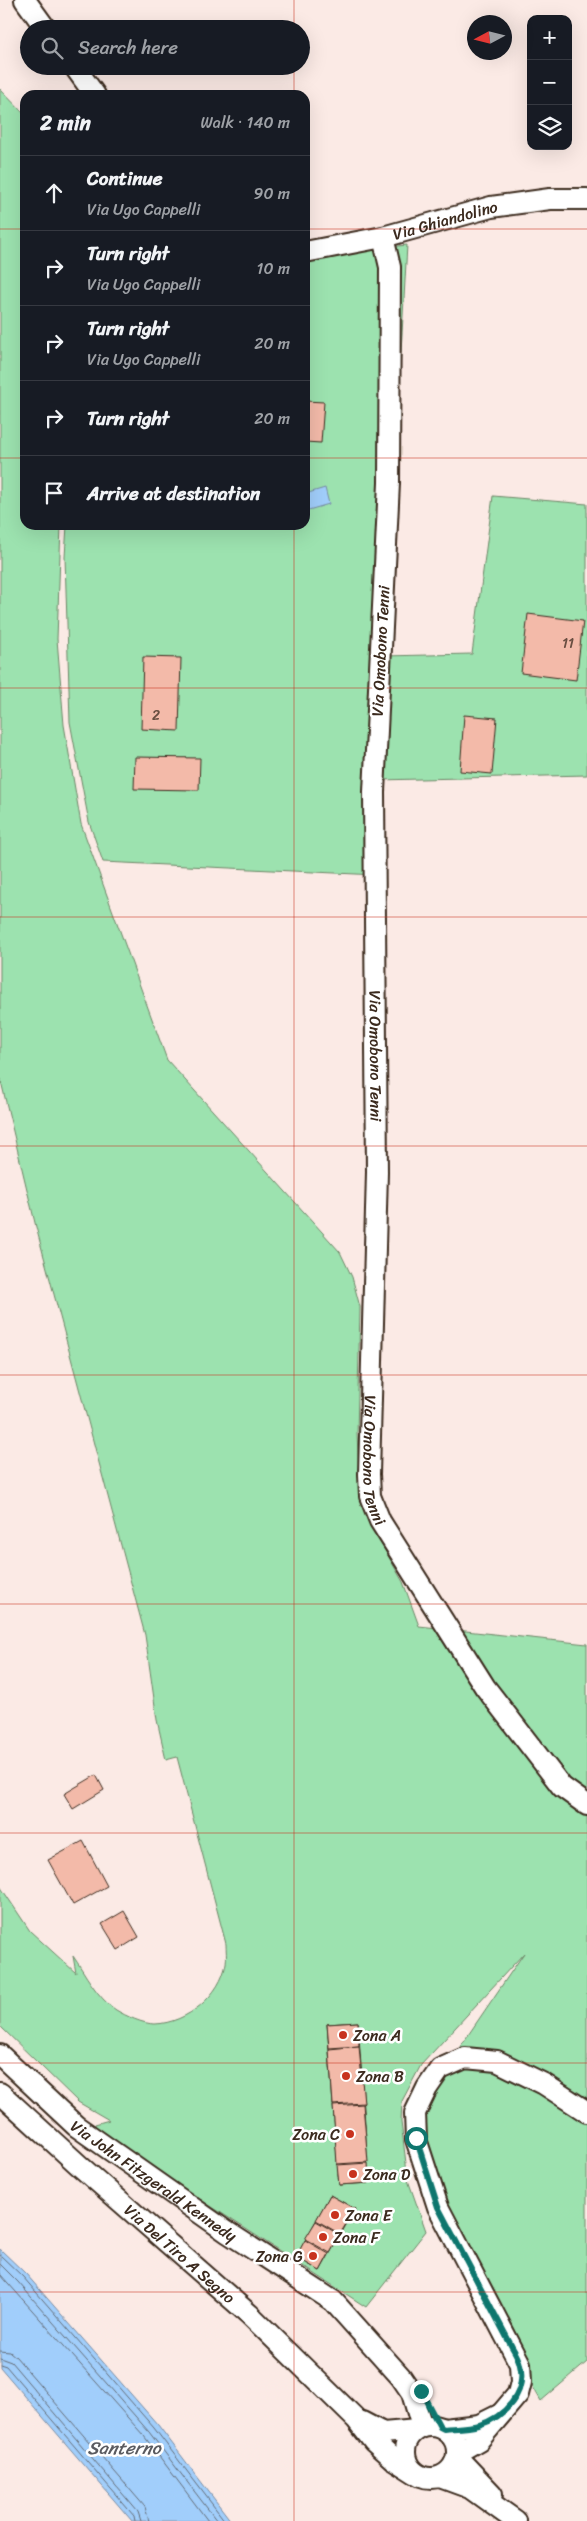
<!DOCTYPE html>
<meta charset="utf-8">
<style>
body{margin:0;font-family:Sriracha,sans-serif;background:#20242c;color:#f1f3f6}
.controls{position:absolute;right:15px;top:15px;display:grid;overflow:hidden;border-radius:10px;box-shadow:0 5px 20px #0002}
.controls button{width:45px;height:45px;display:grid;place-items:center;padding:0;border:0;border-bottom:1px solid #363941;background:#171b24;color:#f1f3f6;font:25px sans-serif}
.compass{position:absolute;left:467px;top:15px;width:45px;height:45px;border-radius:50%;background:#171b24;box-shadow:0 5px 20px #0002;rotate:263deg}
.stop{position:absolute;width:15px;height:15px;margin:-11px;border:4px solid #0f766e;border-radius:50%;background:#fff}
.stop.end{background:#0f766e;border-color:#fff;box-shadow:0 1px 5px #0008}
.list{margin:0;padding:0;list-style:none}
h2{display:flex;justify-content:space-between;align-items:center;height:65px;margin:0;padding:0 20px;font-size:21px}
h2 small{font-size:16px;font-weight:400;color:#9ea1a6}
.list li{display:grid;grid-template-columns:32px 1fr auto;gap:15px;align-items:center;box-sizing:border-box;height:75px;padding:0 20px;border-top:1px solid #363941}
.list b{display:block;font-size:19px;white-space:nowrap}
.list p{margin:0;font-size:16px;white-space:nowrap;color:#9ea1a6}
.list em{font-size:16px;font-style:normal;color:#9ea1a6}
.icon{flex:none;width:28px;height:28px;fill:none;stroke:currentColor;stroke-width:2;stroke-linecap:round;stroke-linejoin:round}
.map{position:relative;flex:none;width:587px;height:2521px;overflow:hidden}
.search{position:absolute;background:#171b24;box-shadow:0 5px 20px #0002;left:20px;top:20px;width:290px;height:55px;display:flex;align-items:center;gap:12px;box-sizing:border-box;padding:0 18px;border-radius:28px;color:#9ea1a6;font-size:19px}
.panel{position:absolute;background:#171b24;box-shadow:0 5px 20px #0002;left:20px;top:90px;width:290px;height:440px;border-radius:15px}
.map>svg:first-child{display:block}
.green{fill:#9ce2af;stroke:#6c8666}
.water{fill:#a1cefb;stroke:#788ca3}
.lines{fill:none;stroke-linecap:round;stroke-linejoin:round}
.shore{stroke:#646c76;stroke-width:1}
.building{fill:#f3baa9;stroke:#3b2a1e}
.minor-casing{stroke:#3b2a1e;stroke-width:24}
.minor{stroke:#fff;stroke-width:20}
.route{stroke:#0f766e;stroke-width:6}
.grid{fill:none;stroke:#c8321e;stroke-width:1;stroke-opacity:0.55}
.poi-dot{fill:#c8321e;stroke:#fff;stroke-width:2}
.labels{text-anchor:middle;stroke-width:5;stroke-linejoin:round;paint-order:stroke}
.number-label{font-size:14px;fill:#694e41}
.street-label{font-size:16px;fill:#3b2a1e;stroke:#fff}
.poi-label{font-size:16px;fill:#3b2a1e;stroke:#fff;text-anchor:start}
.water-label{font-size:18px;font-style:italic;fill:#5a5b60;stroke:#fff}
</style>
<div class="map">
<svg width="587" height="2521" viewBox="0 0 587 2521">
<rect width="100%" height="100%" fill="#fbeae5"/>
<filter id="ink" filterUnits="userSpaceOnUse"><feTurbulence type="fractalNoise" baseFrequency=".02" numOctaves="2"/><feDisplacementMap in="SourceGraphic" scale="10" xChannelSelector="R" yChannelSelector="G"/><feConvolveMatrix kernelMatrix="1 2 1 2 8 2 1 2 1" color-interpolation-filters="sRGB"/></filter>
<g filter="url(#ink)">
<g class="green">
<path d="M0,89l25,26v410h36l-4,114 7,86 17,99 86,236 173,192 12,25 8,30 -3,127 3,60 7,25 36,63 16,44 168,18v718l-46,39 -21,-37 -104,-225 -1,-26 109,-160 -103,112 -19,36 -1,21 7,58 18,51 -60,76 -271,-176v-7l14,-4 -31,-18 -78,-76v-140l30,45 46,42 -3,-17c12,17 24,42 43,54 10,6 27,14 39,14 32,-1 66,-29 71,-61 1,-6 0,-13 0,-19l-49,-187 -11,3 -9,-40 -12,-85 -109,-408 -36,-150z"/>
<path d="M407,245l-23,411 88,-2 21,-158 94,8v271l-208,5 -2,95 -274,-13 -14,-40 -19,-100 -5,-165 2,-32h238v-269z"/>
</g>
<g class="water">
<path d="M325,488l4,16 -24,7v-17z"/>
<path d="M0,2249l26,25 132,151 73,96h-99l-132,-154z"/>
</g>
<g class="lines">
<g class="shore">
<path d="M0,2255l23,22 131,151 71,93"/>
<path d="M0,2264l18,18 131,150 68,89"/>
<path d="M0,2274l144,162 64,85"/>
<path d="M0,2351l10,1 6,5 129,150 4,14"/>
<path d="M0,2358l11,4 127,150 3,9"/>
<path d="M0,2364l6,2 128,150 1,5"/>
</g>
</g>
<g class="building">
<path d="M305,401l19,1 -3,41 -16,-1z"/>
<path d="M528,614l55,7 -7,59 -55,-7z"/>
<path d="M143,657l38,1 -2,73 -38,-2z"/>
<path d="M464,715l33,3 -5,56 -32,-3z"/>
<path d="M135,757l65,1 -1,32 -65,-1z"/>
<path d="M96,1775l8,15 -31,19 -9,-15z"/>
<path d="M83,1841l24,45 -34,19 -25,-45z"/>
<path d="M124,1911l15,26 -21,13 -16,-26z"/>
<path d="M358,2022l11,161 -30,2 -12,-161z"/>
<path d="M358,2022l1,24 -30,2 -2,-24z"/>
<path d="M359,2046l5,57 -31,2 -4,-56z"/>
<path d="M363,2104l5,58 -31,2 -4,-58z"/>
<path d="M368,2163l1,20 -30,2 -2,-20z"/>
<path d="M330,2195l25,14 -35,62 -24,-14z"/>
<path d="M330,2195l25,14 -15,25 -24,-14z"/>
<path d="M316,2221l24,14 -10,18 -25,-14z"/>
<path d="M305,2240l24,14 -9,17 -24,-14z"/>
</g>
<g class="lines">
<defs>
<g id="minor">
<path d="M25,0l21,29"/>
<path d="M74,66l21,29"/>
<path id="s1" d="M383,237l7,30 -1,216 -15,309 3,380 -8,302 1,22 10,25 105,166 77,100 25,18"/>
<path id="s2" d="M305,252l78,-15 108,-30 59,-8h37"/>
<path id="s3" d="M0,2055l76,71 151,106 106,69 68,76 11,16 10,34"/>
<path id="s4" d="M0,2093l81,74 168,147 107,105 17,22 20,18 22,14"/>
<path d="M362,2422l21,11 34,-3"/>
<circle cx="431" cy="2452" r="26"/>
<path d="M444,2429l35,-4 20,-10"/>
<path d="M458,2452l21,-12 39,-46 3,-12 -1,-18 -82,-157 -22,-68 -1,-26 12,-25 13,-19 25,-11 32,3 47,23 43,28"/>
<path d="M457,2457l35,37"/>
<path d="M440,2477l30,11 46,33"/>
</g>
</defs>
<use href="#minor" class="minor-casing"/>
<use href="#minor" class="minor"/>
</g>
</g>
<g class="lines" filter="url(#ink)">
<path class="route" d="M416,2138l22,69 74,140c3,5 7,12 8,18 7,28 -15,52 -41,60 -11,3 -24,3 -35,4l-4,-2 -19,-36"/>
</g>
<path class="grid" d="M294,0v29M294,66v29M0,229h25M305,229h282M0,458h25M305,458h282M294,525v1996M0,688h587M0,917h587M0,1146h587M0,1375h587M0,1604h587M0,1833h587M0,2063h587M0,2292h587"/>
<g class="poi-dot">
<circle cx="343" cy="2035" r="5"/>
<circle cx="346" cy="2076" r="5"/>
<circle cx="350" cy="2134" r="5"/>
<circle cx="353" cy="2174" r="5"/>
<circle cx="335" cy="2215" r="5"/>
<circle cx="323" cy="2237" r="5"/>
<circle cx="313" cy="2256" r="5"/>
</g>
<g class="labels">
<g class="number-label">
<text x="568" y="648">11</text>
<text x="156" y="720">2</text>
</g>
<g class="street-label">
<text dy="6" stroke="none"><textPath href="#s2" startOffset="144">Via Ghiandolino</textPath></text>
<text transform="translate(380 651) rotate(-87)" y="6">Via Omobono Tenni</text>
<text dy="6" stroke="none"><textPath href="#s1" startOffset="820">Via Omobono Tenni</textPath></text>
<text dy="6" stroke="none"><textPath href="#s1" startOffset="1225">Via Omobono Tenni</textPath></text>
<text dy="6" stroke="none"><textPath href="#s3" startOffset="199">Via John Fitzgerald Kennedy</textPath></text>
<text dy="6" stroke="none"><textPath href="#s4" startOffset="241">Via Del Tiro A Segno</textPath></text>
</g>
<g class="poi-label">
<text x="353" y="2041">Zona A</text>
<text x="356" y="2082">Zona B</text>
<text x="340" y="2140" text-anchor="end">Zona C</text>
<text x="363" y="2180">Zona D</text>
<text x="345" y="2221">Zona E</text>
<text x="333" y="2243">Zona F</text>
<text x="303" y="2262" text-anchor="end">Zona G</text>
</g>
<g class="water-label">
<text x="124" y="2454">Santerno</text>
</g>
</g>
</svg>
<div class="controls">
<button>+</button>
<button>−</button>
<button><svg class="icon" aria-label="layers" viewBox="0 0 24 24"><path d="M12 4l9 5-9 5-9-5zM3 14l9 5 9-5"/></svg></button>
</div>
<svg class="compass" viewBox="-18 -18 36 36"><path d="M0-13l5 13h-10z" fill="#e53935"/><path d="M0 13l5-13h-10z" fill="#9ea1a6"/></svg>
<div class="stop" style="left:416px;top:2138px"></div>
<div class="stop end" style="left:421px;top:2391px"></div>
<div class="search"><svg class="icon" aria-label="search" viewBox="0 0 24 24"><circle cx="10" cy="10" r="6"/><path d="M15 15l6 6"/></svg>Search here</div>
<section class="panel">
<h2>2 min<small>Walk · 140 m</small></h2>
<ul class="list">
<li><svg class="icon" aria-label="ahead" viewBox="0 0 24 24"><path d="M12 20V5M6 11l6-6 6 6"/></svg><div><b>Continue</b><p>Via Ugo Cappelli</p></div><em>90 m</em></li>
<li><svg class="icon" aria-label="right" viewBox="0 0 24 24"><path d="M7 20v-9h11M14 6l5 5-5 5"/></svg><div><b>Turn right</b><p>Via Ugo Cappelli</p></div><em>10 m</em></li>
<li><svg class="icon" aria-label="right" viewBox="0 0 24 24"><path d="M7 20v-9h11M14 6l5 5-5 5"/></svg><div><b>Turn right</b><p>Via Ugo Cappelli</p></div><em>20 m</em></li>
<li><svg class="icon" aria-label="right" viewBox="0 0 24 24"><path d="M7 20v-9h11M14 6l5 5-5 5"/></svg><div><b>Turn right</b></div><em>20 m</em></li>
<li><svg class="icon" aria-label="arrive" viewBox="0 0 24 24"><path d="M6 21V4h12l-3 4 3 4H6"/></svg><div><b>Arrive at destination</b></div></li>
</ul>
</section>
</div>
